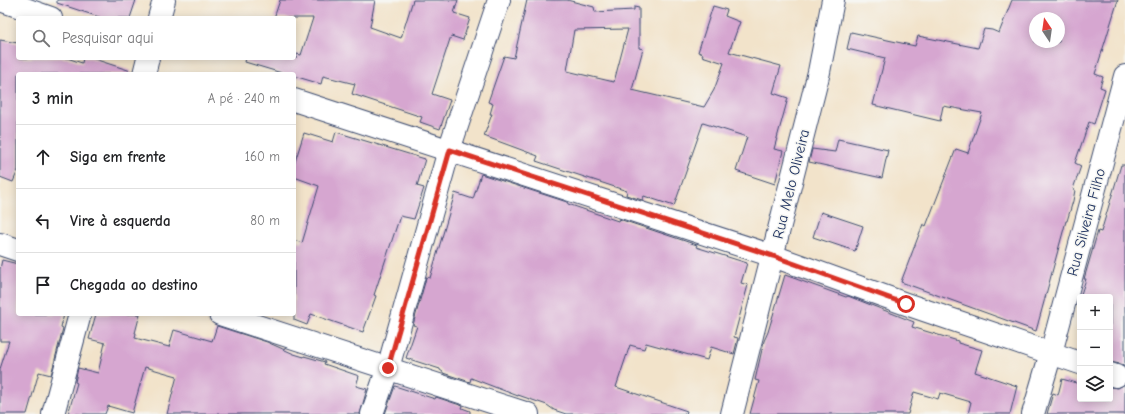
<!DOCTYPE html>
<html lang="pt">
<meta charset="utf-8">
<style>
body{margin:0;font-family:"Comic Neue",sans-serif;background:#f2f2f2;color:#202124}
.controls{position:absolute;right:12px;bottom:12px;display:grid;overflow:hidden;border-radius:4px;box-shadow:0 2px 10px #0003}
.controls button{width:36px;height:36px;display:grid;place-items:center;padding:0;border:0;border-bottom:1px solid #e0e0e0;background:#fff;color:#202124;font:20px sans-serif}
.compass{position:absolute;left:1029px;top:12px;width:36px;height:36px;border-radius:50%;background:#fff;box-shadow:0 2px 10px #0003;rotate:347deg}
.stop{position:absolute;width:12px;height:12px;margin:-9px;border:3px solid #d93025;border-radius:50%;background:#fff}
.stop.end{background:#d93025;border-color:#fff;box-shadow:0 1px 4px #0008}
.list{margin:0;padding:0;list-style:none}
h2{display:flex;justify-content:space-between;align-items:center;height:52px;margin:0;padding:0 16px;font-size:17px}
h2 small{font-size:13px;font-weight:400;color:#757577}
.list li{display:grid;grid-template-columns:26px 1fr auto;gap:12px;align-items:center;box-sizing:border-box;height:64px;padding:0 16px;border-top:1px solid #e0e0e0}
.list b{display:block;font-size:15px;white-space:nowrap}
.list em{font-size:13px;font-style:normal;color:#757577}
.icon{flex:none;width:22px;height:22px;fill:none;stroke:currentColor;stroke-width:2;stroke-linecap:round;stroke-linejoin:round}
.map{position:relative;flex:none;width:1125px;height:414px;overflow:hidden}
.search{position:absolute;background:#fff;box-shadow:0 2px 10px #0003;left:16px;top:16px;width:280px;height:44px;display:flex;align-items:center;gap:10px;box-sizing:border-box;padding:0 14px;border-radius:4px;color:#757577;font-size:15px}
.panel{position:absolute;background:#fff;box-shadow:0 2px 10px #0003;left:16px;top:72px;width:280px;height:244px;border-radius:4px}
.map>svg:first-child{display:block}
.building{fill:#d6a6d0;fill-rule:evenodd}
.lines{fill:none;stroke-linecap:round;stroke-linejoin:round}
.street-casing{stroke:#3b4a6e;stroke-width:24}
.street{stroke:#fff;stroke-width:22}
.route{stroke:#d93025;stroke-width:5}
.labels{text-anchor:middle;stroke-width:3;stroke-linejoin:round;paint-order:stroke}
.street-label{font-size:15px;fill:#1b2f5e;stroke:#f6f6f2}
</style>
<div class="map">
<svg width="1125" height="414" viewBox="0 0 1125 414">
<rect width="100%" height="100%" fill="#f6f6f2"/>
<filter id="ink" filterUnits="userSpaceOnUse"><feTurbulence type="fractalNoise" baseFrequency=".025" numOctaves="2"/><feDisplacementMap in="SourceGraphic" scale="8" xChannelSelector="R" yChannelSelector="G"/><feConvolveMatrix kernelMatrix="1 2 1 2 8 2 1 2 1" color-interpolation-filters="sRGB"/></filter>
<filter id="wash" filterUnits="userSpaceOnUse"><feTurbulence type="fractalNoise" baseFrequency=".012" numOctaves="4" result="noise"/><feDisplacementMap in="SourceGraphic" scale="16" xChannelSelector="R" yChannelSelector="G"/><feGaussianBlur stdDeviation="0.9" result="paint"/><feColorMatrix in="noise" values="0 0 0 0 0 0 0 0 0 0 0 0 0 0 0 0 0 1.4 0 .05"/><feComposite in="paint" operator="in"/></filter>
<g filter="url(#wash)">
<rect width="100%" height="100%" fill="#f2e3ca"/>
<g id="blocks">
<g class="building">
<path d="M57,0h79l-6,18h-28l-45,-15z"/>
<path d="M280,0h95l-5,27 31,11 12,-38h45l-4,13 16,5 -7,22 -12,-4 -19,58 18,6 -10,29 -20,-7 2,-5 -70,-23 3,-10 -32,-8 -2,8 -27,-8v-2h-9l-40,-12 1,-4h50l1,-4 4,1 12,-37h-39z"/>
<path d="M527,0h40l27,7 1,5 39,-2v-3l5,1v40l4,1 -11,41 72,17 10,-17 10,-27 -22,-7 1,-2 -5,-2 15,-46 14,4 -2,6 15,6 -11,30 52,14 -8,27 15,5 -14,51 9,2 -8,33 -39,-13 11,-34 -44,-14 -29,83 -30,-10 -2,4 -16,-5 1,-4 -91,-30 2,-5 -54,-20 8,-22h-2l3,-10 -5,-2 16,-46 10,2zM628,29l-14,53 -47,-11 7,-41z"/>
<path d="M1012,0h106l-23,74 8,3 -3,10 5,2 -11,35 -5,-2 -14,41 6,3 -8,23 2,1 -2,11 -6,20h-1l-30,110 -135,-49 22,-58 3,2 30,-77 12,4 14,-40 -39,-7 -3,15 -67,-16 12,-47 -38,-9 4,-17 64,14 3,-10 60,12 6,-19 8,1 7,3zM1035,18h24v24h-24z"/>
<path d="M0,40l18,3v15h49l15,5 1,-5h8l40,13 -1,3h-112v96l-5,12 -13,-5z"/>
<path d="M336,132l89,27 -8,27 7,2 -10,31 -14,-3 -26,79 2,1 -13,36 -52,-18 -4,11 -13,-5v-80l8,3 17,-57 -25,-9v-12l10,-32 29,9z"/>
<path d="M838,139l50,11 -6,28 -73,-16 3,-13 23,3z"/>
<path d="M1121,165h4v202l-5,-3 -10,-2v-65h-30l6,-18h-2l14,-48 3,1z"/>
<path d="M481,174l86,28 1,2 50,17 1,-2 78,26 -1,2 51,16 -6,20 7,2 -14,52 4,1 -4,16 -23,-7 -4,13 -61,-17 -2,6 -14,-4 -14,42 71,24 -1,3h-120l-12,-4 -7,-5 -29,-10v1l-47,-18 -1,4 -27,-9v-1l-3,-2v-1l-34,-11 11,-32 -4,-1 12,-43 1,-5 4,1 25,-85 18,6z"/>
<path d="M821,212l42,14 -8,25 -42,-14z"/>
<path d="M2,260l16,4v50h46l-3,13 2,1 -12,47 -12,-3 -12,42h-27v-45l9,-28h-9v-72z"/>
<path d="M785,275l61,22 2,-1 66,26 -2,5 46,14v2l24,7 -7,22 42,14 -7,28h-42l3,-12 -31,-9 -2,6 -24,-7 -6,22h-158l9,-33 -4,-1 9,-39 4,-9z"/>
<path d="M96,314h44l-5,19h1l-1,5 34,9 5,-17 38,11 5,-15 50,16 27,12 10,3v-1l21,6 -1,2 35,12 -3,10 11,3 -7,25h-193l10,-38 -32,-9 -13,46 -24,-7 -3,8h-37l9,-31 -2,-1 3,-14 20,5 7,-30 -16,-4z"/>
<path d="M1062,379l18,5v15h30v-12l8,1 7,-4v30h-78l6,-21 5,2z"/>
<path d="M395,386l40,13 1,-2 27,9 -1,2 8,3v3h-85z"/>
</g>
</g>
</g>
<g filter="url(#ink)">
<use href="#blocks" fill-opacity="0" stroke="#3b4a6e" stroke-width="1"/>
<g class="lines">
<defs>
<g id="street">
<path d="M0,0l51,18"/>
<path d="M159,18l5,-18"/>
<path d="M144,74l4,-16"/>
<path d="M294,100l479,156 133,48 174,59"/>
<path d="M0,244l18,6"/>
<path d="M220,314l308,100"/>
<path d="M1110,374l6,2"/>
<path d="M53,414l27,-100"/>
<path d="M372,414l16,-46 61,-218 50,-150"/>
<path d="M732,414l87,-342 14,-72"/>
<path d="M1033,414l18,-61 74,-277"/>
</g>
</defs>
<use href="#street" class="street-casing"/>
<use href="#street" class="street"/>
</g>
</g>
<g class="lines" filter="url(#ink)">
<path class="route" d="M388,368l62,-218 323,106 133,48"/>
</g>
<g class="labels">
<g class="street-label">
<text transform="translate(791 184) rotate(-76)" y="5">Rua Melo Oliveira</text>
<text transform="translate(1086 222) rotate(-75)" y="5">Rua Silveira Filho</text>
</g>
</g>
</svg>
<div class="controls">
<button>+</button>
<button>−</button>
<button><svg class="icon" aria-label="layers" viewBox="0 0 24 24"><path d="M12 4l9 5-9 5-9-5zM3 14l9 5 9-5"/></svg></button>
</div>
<svg class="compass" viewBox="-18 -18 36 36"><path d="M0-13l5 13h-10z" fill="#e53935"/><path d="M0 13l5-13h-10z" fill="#757577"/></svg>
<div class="stop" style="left:906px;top:304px"></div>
<div class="stop end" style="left:388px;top:368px"></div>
<div class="search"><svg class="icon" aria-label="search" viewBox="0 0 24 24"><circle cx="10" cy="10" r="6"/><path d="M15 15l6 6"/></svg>Pesquisar aqui</div>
<section class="panel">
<h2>3 min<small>A pé · 240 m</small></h2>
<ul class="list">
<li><svg class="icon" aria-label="ahead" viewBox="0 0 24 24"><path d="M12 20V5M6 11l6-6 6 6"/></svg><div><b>Siga em frente</b></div><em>160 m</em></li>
<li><svg class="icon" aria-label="left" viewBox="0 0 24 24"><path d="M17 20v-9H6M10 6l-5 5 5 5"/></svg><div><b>Vire à esquerda</b></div><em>80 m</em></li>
<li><svg class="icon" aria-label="arrive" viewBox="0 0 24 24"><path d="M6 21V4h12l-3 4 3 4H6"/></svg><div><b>Chegada ao destino</b></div></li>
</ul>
</section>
</div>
